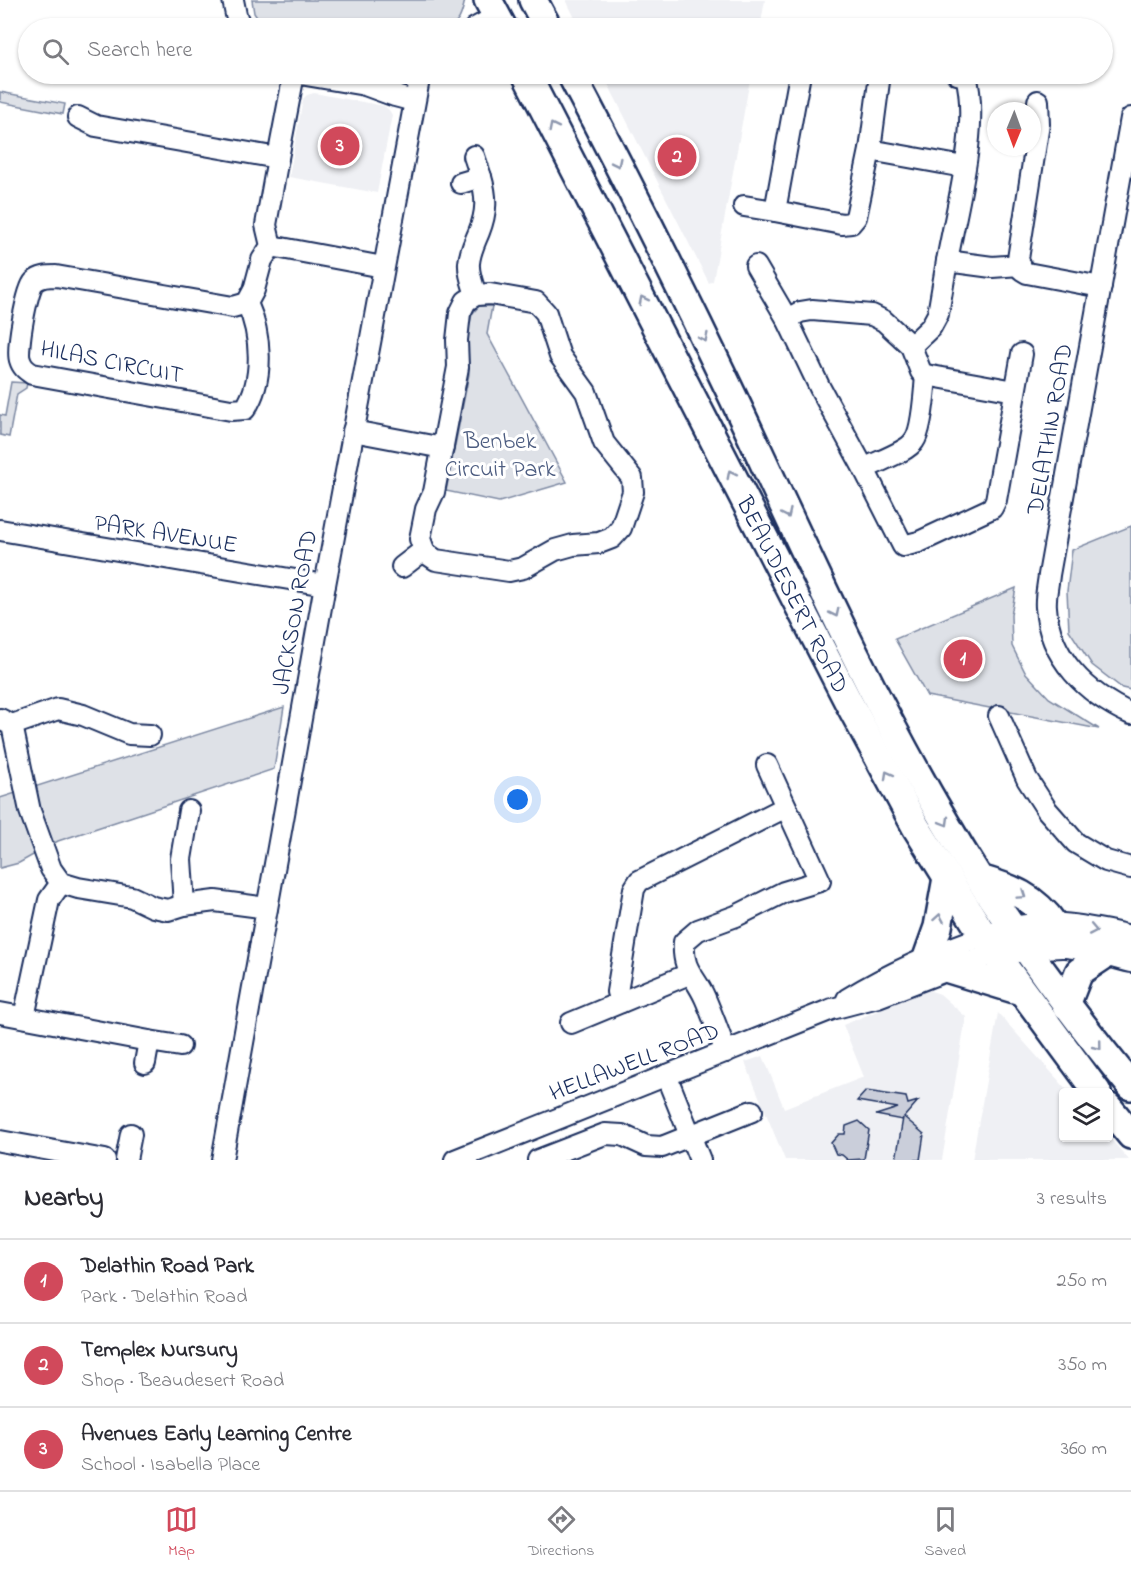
<!DOCTYPE html>
<meta charset="utf-8">
<style>
body{margin:0;font-family:"Indie Flower",sans-serif;background:#f7f7f7;color:#2b2b33}
.controls{position:absolute;right:18px;bottom:18px;display:grid;overflow:hidden;border-radius:6px;box-shadow:0 2px 4px #0004}
.controls button{width:54px;height:54px;display:grid;place-items:center;padding:0;border:0;border-bottom:2px solid #e1e1e2;background:#fff;color:#2b2b33;font:30px sans-serif}
.compass{position:absolute;left:987px;top:102px;width:54px;height:54px;border-radius:50%;background:#fff;box-shadow:0 2px 4px #0004;rotate:181deg}
.you{position:absolute;left:518px;top:800px;width:21px;height:21px;margin:-15px;border:4px solid #fff;border-radius:50%;background:#1a73e8;box-shadow:0 0 0 9px #1a73e833}
.badge{display:grid;place-items:center;width:39px;height:39px;border-radius:50%;background:#d1495b;color:#fff;font-size:20px;font-weight:700}
.pin{position:absolute;translate:-50% -50%;border:3px solid #fff;box-shadow:0 2px 6px #0006}
.list{margin:0;padding:0;list-style:none}
h2{display:flex;justify-content:space-between;align-items:center;height:78px;margin:0;padding:0 24px;font-size:26px}
h2 small{font-size:20px;font-weight:400;color:#7c7c81}
.list li{display:grid;grid-template-columns:39px 1fr auto;gap:18px;align-items:center;box-sizing:border-box;height:84px;padding:0 24px;border-top:2px solid #e1e1e2}
.list b{display:block;font-size:22px;white-space:nowrap}
.list p{margin:0;font-size:20px;white-space:nowrap;color:#7c7c81}
.list em{font-size:20px;font-style:normal;color:#7c7c81}
.icon{flex:none;width:33px;height:33px;fill:none;stroke:currentColor;stroke-width:2;stroke-linecap:round;stroke-linejoin:round}
.map{position:relative;flex:none;width:1131px;height:1160px;overflow:hidden}
.search{position:absolute;background:#fff;box-shadow:0 2px 4px #0004;left:18px;right:18px;top:18px;height:66px;display:flex;align-items:center;gap:15px;box-sizing:border-box;padding:0 21px;border-radius:33px;color:#7c7c81;font-size:22px}
.sheet{height:330px;background:#fff}
nav{display:flex;justify-content:space-around;align-items:center;box-sizing:border-box;height:84px;border-top:2px solid #e1e1e2;background:#fff;font-size:16px;color:#7c7c81}
nav a{display:grid;justify-items:center;gap:3px}
nav .on{color:#d1495b}
.map>svg:first-child{display:block}
.built{fill:#eff0f4}
.green{fill:#dee1e7;stroke:#7c88a2;stroke-width:1.5}
.building{fill:#caceda;stroke:#1b2f5e;stroke-width:1.5}
.lines{fill:none;stroke-linecap:round;stroke-linejoin:round}
.minor-casing{stroke:#1b2f5e;stroke-width:24}
.major-casing{stroke:#1b2f5e;stroke-width:28}
.highway-casing{stroke:#1b2f5e;stroke-width:32}
.minor{stroke:#fff;stroke-width:20}
.major{stroke:#fff;stroke-width:24}
.highway{stroke:#fff;stroke-width:27}
.oneway{stroke:#8d97ae}
.labels{text-anchor:middle;stroke-width:6;stroke-linejoin:round;paint-order:stroke}
.street-label{font-size:24px;fill:#1b2f5e;stroke:#fff}
.park-label{font-size:24px;fill:#4c5c80;stroke:#fff}
</style>
<div class="map">
<svg width="1131" height="1160" viewBox="0 0 1131 1160">
<rect width="100%" height="100%" fill="#fff"/>
<filter id="ink" filterUnits="userSpaceOnUse"><feTurbulence type="fractalNoise" baseFrequency=".0167" numOctaves="2"/><feDisplacementMap in="SourceGraphic" scale="12" xChannelSelector="R" yChannelSelector="G"/><feConvolveMatrix kernelMatrix="1 2 1 2 8 2 1 2 1" color-interpolation-filters="sRGB"/></filter>
<g filter="url(#ink)">
<g class="built">
<path d="M566,0h199l-5,28h-180z"/>
<path d="M603,74h148l-38,207 -4,2z"/>
<path d="M314,93l70,13 5,4 3,5 -15,78 -88,-16 14,-78 4,-4z"/>
<path d="M928,990l12,4 26,23 -24,143h-157l-40,-98 18,-6 21,52 80,-31 -21,-52z"/>
<path d="M998,1013l71,79h-5v46l45,-1 20,23h-157z"/>
</g>
<g class="green">
<path d="M252,0h213c-3,13 -5,25 -19,28h-182l-10,-15z"/>
<path d="M0,92l65,12 -2,10 -63,-12z"/>
<path d="M479,306h13l-5,28 80,148 -68,20 -53,-11 23,-117 -2,-37 5,-23z"/>
<path d="M11,382l16,1 -1,5 -9,6 -8,43 -9,-2v-20l5,1z"/>
<path d="M1131,526v164l-9,-2 -30,-23 -23,-35 -2,-39 5,-41z"/>
<path d="M1016,588l-5,27 1,31 13,26 24,26 50,31 -172,-33 -32,-57z"/>
<path d="M284,707l-10,62 -216,72 -39,22 -19,5v-70z"/>
</g>
<g class="building">
<path d="M866,1091l40,6 2,7 10,-3 -14,16 20,17 -4,26h-24l7,-42 -1,2 -26,-5 22,-7 -41,-7z"/>
<path d="M859,1121l10,9 -5,29 -16,1 -6,-5 -6,-1 -5,-11 8,-9h6l1,-8z"/>
</g>
<g class="lines">
<defs>
<g id="minor">
<path d="M233,0l3,15 5,13"/>
<path d="M475,28l22,-12"/>
<path d="M300,74l65,11 30,11 19,5"/>
<path d="M800,74l-25,137 67,13 9,-1 5,-6 14,-67 10,-76"/>
<path d="M365,85l19,-2 22,-9"/>
<path d="M1038,101l1,23 -21,135 4,11 5,3 74,14"/>
<path d="M78,117l18,9 182,32 16,-84"/>
<path d="M1131,118l-82,457c-1,10 -4,22 -3,32 3,51 41,87 85,107"/>
<path d="M870,150l94,17"/>
<path d="M461,183l20,-6 -7,-21"/>
<path d="M744,206l31,5"/>
<path d="M271,246l112,21"/>
<path d="M947,261c9,-52 33,-135 19,-185l-9,-2"/>
<path d="M756,266l31,53 33,69 44,81"/>
<path d="M490,294l46,8 10,11 14,43 26,36 18,51 28,35 1,14 -12,36 -9,10 -13,5 -26,2 -18,5 -32,18 -14,3 -73,-11 -9,-6 -3,-4 -4,-11 6,-30 8,-17 24,-125 -1,-27 3,-27 6,-12 10,-6z"/>
<path d="M476,295c-3,-10 -8,-22 -7,-32 1,-12 6,-21 10,-31 8,-20 8,-35 2,-55"/>
<path d="M247,303l-14,4 -177,-31c-8,0 -16,0 -22,6 -7,7 -18,68 -14,78 2,7 6,10 12,14l199,36 14,-1c20,-30 16,-75 2,-106l7,-13 8,-30 9,-14 -5,-21 12,-67"/>
<path d="M787,319l13,-7 12,-2 60,5 12,6 27,25 10,26 5,3 89,16"/>
<path d="M911,346l20,-19 7,-13 9,-53 45,6 28,-2"/>
<path d="M926,375c-1,14 -4,56 -12,66 -7,11 -38,21 -50,28l39,77 16,-4 73,-34 4,-8 26,-146"/>
<path d="M353,431l90,17"/>
<path d="M0,530l325,55"/>
<path d="M402,567l22,-17"/>
<path d="M999,716l28,63 20,31 29,33 30,18 25,7"/>
<path d="M0,719l12,6 18,86 21,58 10,14 17,5 54,9 21,10 15,3 16,-5 31,-4 52,7"/>
<path d="M12,725l46,-16 25,6 46,19 21,1"/>
<path d="M184,905l-3,-46 8,-48"/>
<path d="M847,999c43,-26 90,-47 138,-63"/>
<path d="M621,1002l-4,-10 17,-103 5,-8 147,-74"/>
<path d="M0,1013l149,28"/>
<path d="M24,1017l25,-117 12,-17"/>
<path d="M571,1023l118,-49"/>
<path d="M726,1052c-7,-18 -13,-36 -21,-54 -10,-23 -23,-27 -21,-56l14,-12 38,-14 48,-24 36,-11 -53,-116"/>
<path d="M145,1063l4,-22 31,5"/>
<path d="M666,1075l34,85"/>
<path d="M0,1141l105,19"/>
<path d="M126,1160l5,-26"/>
<path d="M222,1160l103,-575 95,-511"/>
<path d="M455,1160l377,-151 46,-12 88,-34 29,-9"/>
<path d="M538,1160l67,-26 17,1 24,11 16,1 90,-36"/>
</g>
<g id="major">
<path d="M996,933c51,-14 85,-6 135,5"/>
<path d="M995,954c23,-4 47,-10 71,-9 22,2 44,10 65,15"/>
</g>
<g id="highway">
<path d="M488,0l15,28"/>
<path d="M533,0l15,28"/>
<path id="s1" d="M526,74l322,627 68,126 79,127 102,138"/>
<path d="M571,74c56,106 110,214 162,323 68,144 132,290 213,427 54,93 117,179 185,262"/>
<path d="M980,879c31,9 55,18 74,46"/>
<path d="M927,958l11,-31 9,-49"/>
<path d="M949,969l72,22"/>
<path d="M1066,1005l13,-33 27,-18"/>
<path d="M1108,1107l23,28"/>
</g>
</defs>
<use href="#minor" class="minor-casing"/>
<use href="#major" class="major-casing"/>
<use href="#highway" class="highway-casing"/>
<use href="#minor" class="minor"/>
<use href="#major" class="major"/>
<use href="#highway" class="highway"/>
</g>
<defs><path id="oneway-chevron" d="M-2-3.5L2.5 0L-2 3.5" fill="none" stroke-width="1.6" stroke-linecap="round" stroke-linejoin="round" transform="scale(1.5)"/></defs>
<g class="oneway">
<use href="#oneway-chevron" transform="translate(553 127) rotate(-117)"/>
<use href="#oneway-chevron" transform="translate(617 163) rotate(64)"/>
<use href="#oneway-chevron" transform="translate(643 300) rotate(-117)"/>
<use href="#oneway-chevron" transform="translate(704 338) rotate(64)"/>
<use href="#oneway-chevron" transform="translate(731 474) rotate(-117)"/>
<use href="#oneway-chevron" transform="translate(787 514) rotate(65)"/>
<use href="#oneway-chevron" transform="translate(835 613) rotate(64)"/>
<use href="#oneway-chevron" transform="translate(888 775) rotate(-119)"/>
<use href="#oneway-chevron" transform="translate(945 822) rotate(60)"/>
<use href="#oneway-chevron" transform="translate(1022 895) rotate(34)"/>
<use href="#oneway-chevron" transform="translate(939 918) rotate(-80)"/>
<use href="#oneway-chevron" transform="translate(1093 930) rotate(11)"/>
<use href="#oneway-chevron" transform="translate(1098 1046) rotate(51)"/>
</g>
</g>
<g class="labels">
<g class="street-label">
<text transform="translate(112 361) rotate(11)" y="8">HILAS CIRCUIT</text>
<text transform="translate(1049 429) rotate(-80)" y="8">DELATHIN ROAD</text>
<text transform="translate(166 533) rotate(9)" y="8">PARK AVENUE</text>
<text dy="8" stroke="none"><textPath href="#s1" startOffset="585">BEAUDESERT ROAD</textPath></text>
<text transform="translate(294 612) rotate(-80)" y="8">JACKSON ROAD</text>
<text transform="translate(634 1061) rotate(-21)" y="8">HELLAWELL ROAD</text>
</g>
<g class="park-label">
<text x="500" y="448">Benbek<tspan x="500" dy="28">Circuit Park</tspan></text>
</g>
</g>
</svg>
<div class="controls">
<button><svg class="icon" aria-label="layers" viewBox="0 0 24 24"><path d="M12 4l9 5-9 5-9-5zM3 14l9 5 9-5"/></svg></button>
</div>
<svg class="compass" viewBox="-18 -18 36 36"><path d="M0-13l5 13h-10z" fill="#e53935"/><path d="M0 13l5-13h-10z" fill="#7c7c81"/></svg>
<div class="you"></div>
<div class="pin badge" style="left:963px;top:659px">1</div>
<div class="pin badge" style="left:677px;top:157px">2</div>
<div class="pin badge" style="left:340px;top:146px">3</div>
<div class="search"><svg class="icon" aria-label="search" viewBox="0 0 24 24"><circle cx="10" cy="10" r="6"/><path d="M15 15l6 6"/></svg>Search here</div>
</div>
<section class="sheet">
<h2>Nearby<small>3 results</small></h2>
<ul class="list">
<li><span class="badge">1</span><div><b>Delathin Road Park</b><p>Park · Delathin Road</p></div><em>250 m</em></li>
<li><span class="badge">2</span><div><b>Templex Nursury</b><p>Shop · Beaudesert Road</p></div><em>350 m</em></li>
<li><span class="badge">3</span><div><b>Avenues Early Learning Centre</b><p>School · Isabella Place</p></div><em>360 m</em></li>
</ul>
</section>
<nav>
<a class="on"><svg class="icon" aria-label="map" viewBox="0 0 24 24"><path d="M3 6l6-2 6 2 6-2v14l-6 2-6-2-6 2zM9 4v14M15 6v14"/></svg>Map</a>
<a><svg class="icon" aria-label="directions" viewBox="0 0 24 24"><path d="M12 3l9 9-9 9-9-9zM9 14v-3h6M13 9l2 2-2 2"/></svg>Directions</a>
<a><svg class="icon" aria-label="saved" viewBox="0 0 24 24"><path d="M7 4h10v16l-5-4-5 4z"/></svg>Saved</a>
</nav>
